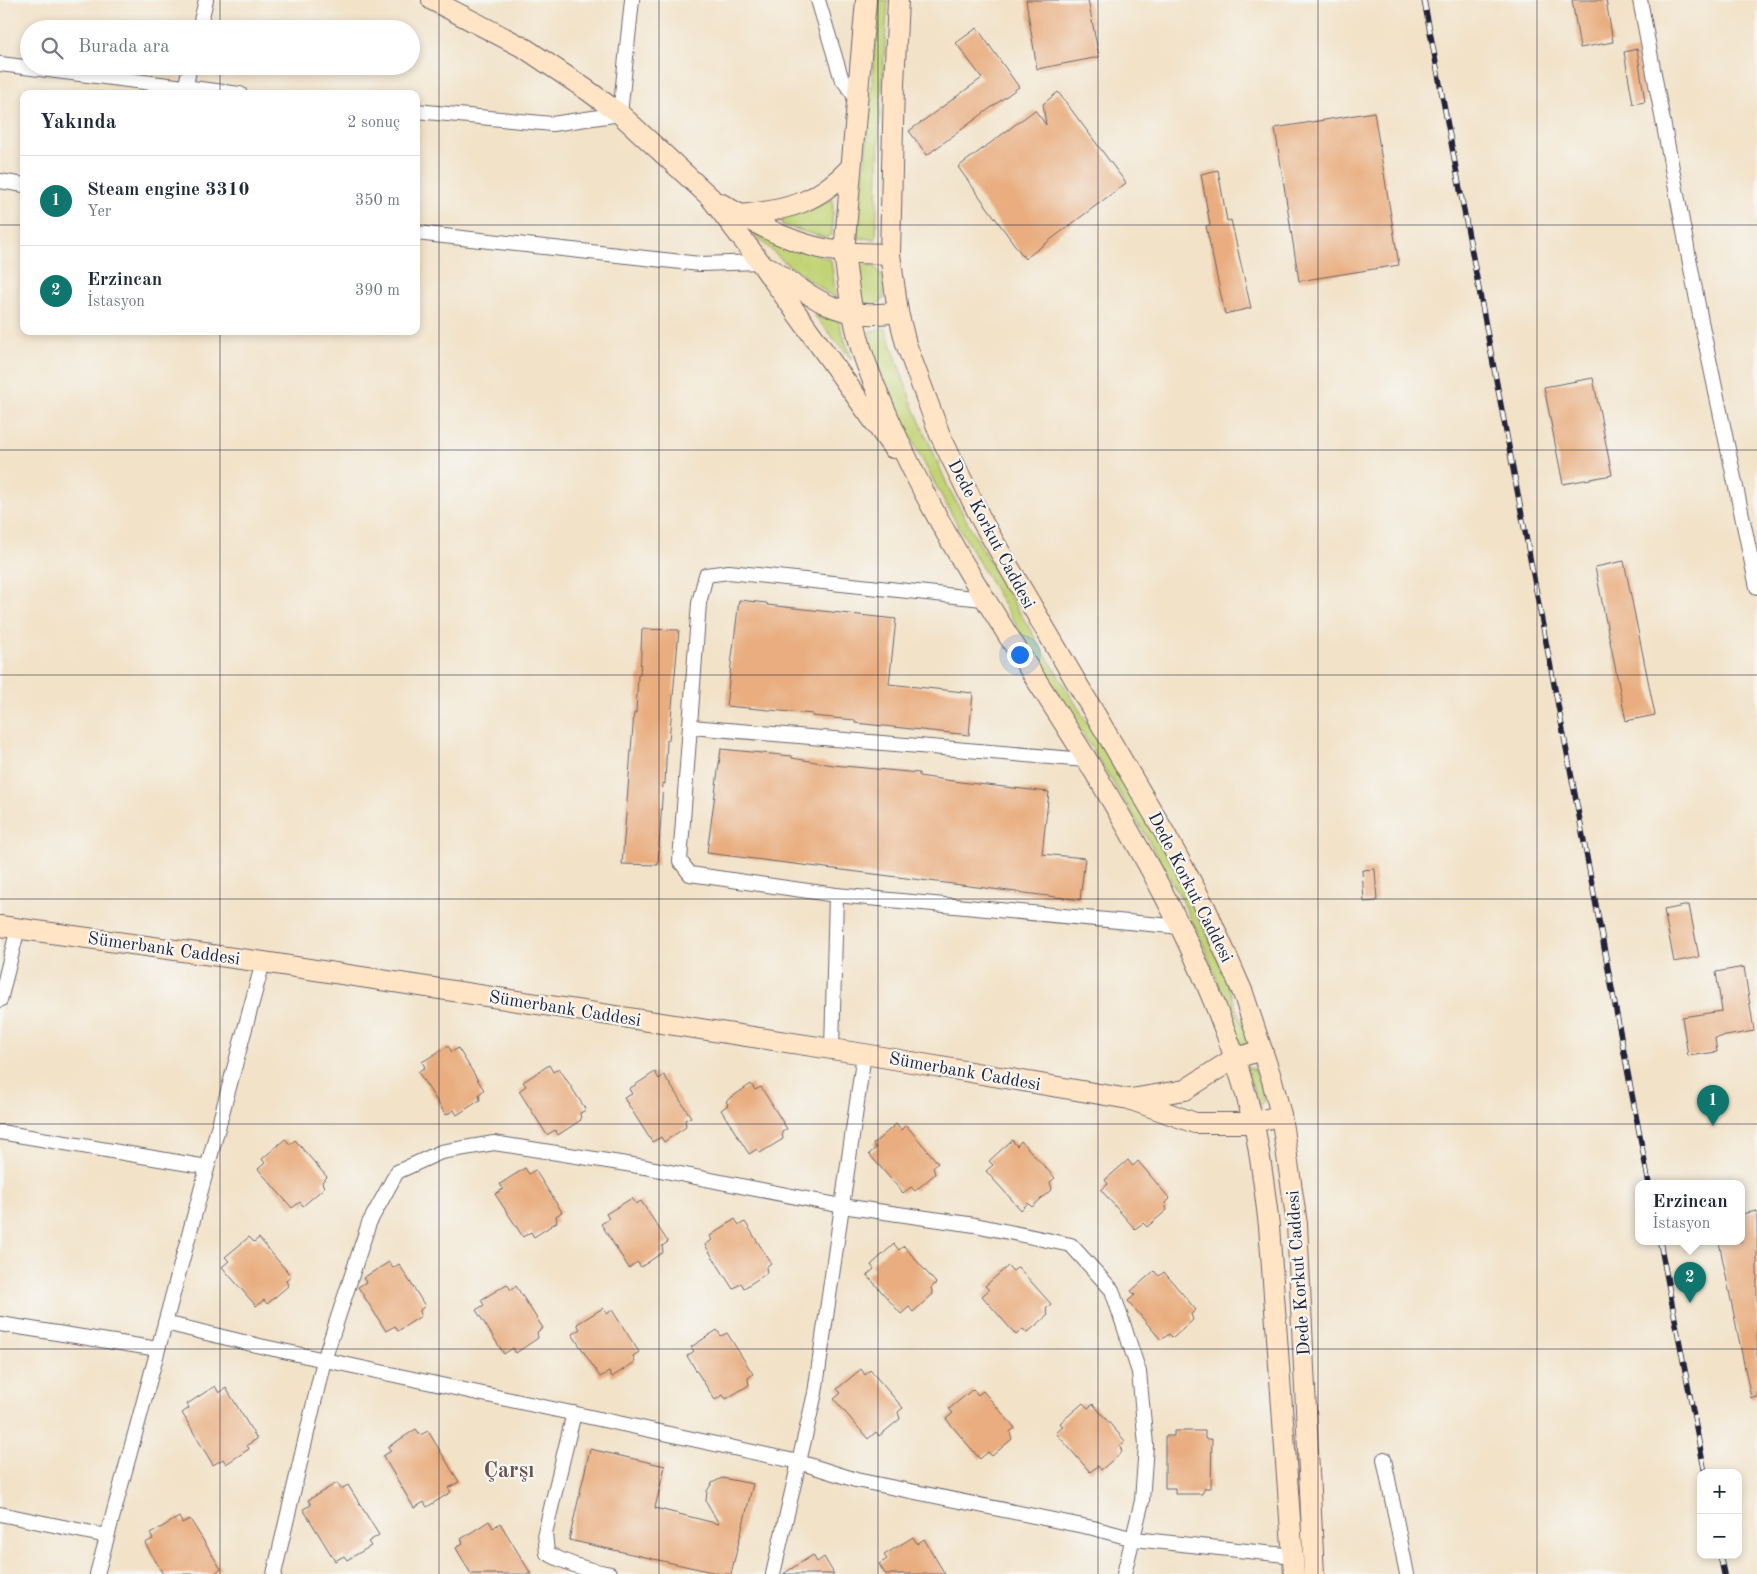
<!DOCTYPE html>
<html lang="tr">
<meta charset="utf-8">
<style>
body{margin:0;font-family:"Old Standard TT",serif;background:#f6f6f7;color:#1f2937}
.controls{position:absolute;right:15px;bottom:15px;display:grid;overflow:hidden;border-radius:10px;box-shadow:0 2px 8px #0003}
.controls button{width:45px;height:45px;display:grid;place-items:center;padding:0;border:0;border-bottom:1px solid #e0e1e3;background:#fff;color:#1f2937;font:25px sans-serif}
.you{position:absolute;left:1019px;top:654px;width:18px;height:18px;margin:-12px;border:4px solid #fff;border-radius:50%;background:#1a73e8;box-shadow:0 0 0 8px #1a73e833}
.badge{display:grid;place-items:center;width:32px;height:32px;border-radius:50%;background:#0f766e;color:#fff;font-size:16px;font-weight:700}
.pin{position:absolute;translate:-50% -41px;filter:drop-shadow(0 1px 2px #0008)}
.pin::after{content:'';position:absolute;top:26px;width:18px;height:15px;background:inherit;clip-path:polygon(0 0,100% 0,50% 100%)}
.popup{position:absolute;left:1635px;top:1180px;width:110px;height:65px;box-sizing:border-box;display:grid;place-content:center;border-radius:10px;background:#fff;filter:drop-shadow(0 1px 4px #0005);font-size:16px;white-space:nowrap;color:#747a83}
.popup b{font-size:19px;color:#1f2937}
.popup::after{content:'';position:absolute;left:50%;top:100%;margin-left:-10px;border:10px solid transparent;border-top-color:#fff}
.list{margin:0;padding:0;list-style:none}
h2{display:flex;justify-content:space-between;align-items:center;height:65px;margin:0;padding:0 20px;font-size:21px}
h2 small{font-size:16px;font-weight:400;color:#747a83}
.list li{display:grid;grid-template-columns:32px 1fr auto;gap:15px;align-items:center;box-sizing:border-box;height:90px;padding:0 20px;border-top:1px solid #e0e1e3}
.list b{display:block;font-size:19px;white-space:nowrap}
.list p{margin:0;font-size:16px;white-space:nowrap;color:#747a83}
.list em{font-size:16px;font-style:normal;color:#747a83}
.icon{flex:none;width:28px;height:28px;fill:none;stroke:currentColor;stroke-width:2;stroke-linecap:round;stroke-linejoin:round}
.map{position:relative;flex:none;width:1757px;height:1574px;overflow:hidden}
.search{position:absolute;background:#fff;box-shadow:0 2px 8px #0003;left:20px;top:20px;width:400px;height:55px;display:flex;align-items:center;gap:12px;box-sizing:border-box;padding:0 18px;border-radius:28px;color:#747a83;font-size:19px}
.panel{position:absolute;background:#fff;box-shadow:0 2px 8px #0003;left:20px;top:90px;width:400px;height:245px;border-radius:10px}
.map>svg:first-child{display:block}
.green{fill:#c2d376;stroke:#727a58}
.building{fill:#e9ad7f}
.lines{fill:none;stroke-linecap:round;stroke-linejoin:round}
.street-casing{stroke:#6b656c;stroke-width:16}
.secondary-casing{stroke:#6b656c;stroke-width:22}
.street{stroke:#fff;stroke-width:14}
.secondary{stroke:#ffe4c6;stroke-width:20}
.rail-casing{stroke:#22223b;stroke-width:5.5}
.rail{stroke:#f6f6f2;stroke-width:4;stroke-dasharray:11;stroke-linecap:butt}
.grid{fill:none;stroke:#22223b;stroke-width:1;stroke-opacity:0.55}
.labels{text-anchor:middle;stroke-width:4.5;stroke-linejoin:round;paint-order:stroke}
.street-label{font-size:18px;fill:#22223b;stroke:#f6f6f2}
.district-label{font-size:22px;font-weight:bold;fill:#685353;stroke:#f6f6f2}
</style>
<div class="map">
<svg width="1757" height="1574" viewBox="0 0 1757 1574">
<rect width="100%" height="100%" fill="#f6f6f2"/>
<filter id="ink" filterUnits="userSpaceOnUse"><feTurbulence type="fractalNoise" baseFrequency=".02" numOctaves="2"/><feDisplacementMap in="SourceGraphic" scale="10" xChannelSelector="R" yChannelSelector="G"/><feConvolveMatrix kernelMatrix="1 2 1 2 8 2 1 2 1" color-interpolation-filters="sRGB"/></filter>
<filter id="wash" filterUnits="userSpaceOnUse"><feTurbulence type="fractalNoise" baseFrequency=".0096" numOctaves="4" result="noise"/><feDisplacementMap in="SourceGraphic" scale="20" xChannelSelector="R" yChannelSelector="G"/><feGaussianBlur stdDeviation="1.12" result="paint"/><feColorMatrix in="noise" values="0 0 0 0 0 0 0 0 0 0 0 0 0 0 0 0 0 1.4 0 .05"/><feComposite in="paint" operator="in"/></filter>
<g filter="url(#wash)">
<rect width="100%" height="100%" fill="#f2e2c8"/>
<g class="green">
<path d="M878,0h10l-9,132 -3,107 -20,-1 13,-116z"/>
<path d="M833,199l-1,35 -6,4 -44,-13 1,-7 21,-6z"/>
<path d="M742,223l89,37 5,39 -54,-39z"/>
<path d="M864,265c18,-2 22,20 19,35l-10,6 -9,-2 -7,-26 3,-11z"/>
<path d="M813,314l25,7 14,39z"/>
<path d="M882,328l4,1 2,6 23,66 38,88 52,93 155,253 33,62 28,59 32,87 -8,3 -36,-98 -24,-50 -32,-57c-82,-134 -169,-267 -240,-407 -10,-20 -41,-82 -40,-102z"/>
<path d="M1249,1067l6,3 9,32 -5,4 -13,-38z"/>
</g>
<g id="blocks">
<g class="building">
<path d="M1026,0h62l11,57 -62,12z"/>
<path d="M1572,0h34l7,42 -33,6z"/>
<path d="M977,28l42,59 -92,68 -18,-24 73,-53 -26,-35z"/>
<path d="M1637,49l8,53 -12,2 -9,-52z"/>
<path d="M1058,92l68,91 -101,76 -67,-92 77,-57 11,15 -3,-21z"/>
<path d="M1374,112l25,153 -100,16 -24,-153z"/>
<path d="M1218,170l9,51 4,-1 20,88 -26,6 -19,-88 4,-1 -9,-51z"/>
<path d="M1593,378l19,97 -49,9 -19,-97z"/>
<path d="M1624,561l31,154 -29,6 -31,-154z"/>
<path d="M739,600l28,3v2l129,14 -7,65 84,9 -4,42 -114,-12v-3l-43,-4 1,-2 -87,-8z"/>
<path d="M642,629l37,1 -10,110h-2l-2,44 -2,-1 -5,82 -36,-1 12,-151h2l2,-38h2z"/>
<path d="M721,749l71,7v2l41,7 86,8v3l41,6 89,10 -7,62 43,4 -5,42 -373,-47z"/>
<path d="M1375,869l2,32 -13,1 -2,-32z"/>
<path d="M1689,905l10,52 -25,5 -10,-52z"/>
<path d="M1744,967l10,64 -39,7 2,14 -29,4 -6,-39 40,-6 -6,-39z"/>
<path d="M448,1046l4,6 6,-4 26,42 -5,4 1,6 -23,15 -3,-5 -8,5 -28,-43 7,-5 -3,-5z"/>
<path d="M549,1065l4,7 6,-4 27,42 -6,3 1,7 -23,15 -3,-5 -8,5 -28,-44 7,-5 -3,-4z"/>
<path d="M655,1072l4,7 5,-4 27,42 -6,3 1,7 -22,15 -3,-5 -9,5 -28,-44 8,-4 -3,-5z"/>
<path d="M751,1084l4,6 6,-3 26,42 -5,3 1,7 -23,14 -3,-4 -8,5 -28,-44 7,-5 -2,-4z"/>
<path d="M896,1124l5,6 5,-5 32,38 -5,4 2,7 -20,17 -4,-4 -8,6 -34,-39 7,-6 -3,-4z"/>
<path d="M285,1139l5,5 5,-4 32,37 -5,5 2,6 -21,18 -3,-4 -8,6 -34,-39 7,-6 -3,-4z"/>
<path d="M1012,1140l5,6 4,-5 34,37 -5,4 2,7 -20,18 -4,-4 -7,7 -35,-39 7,-6 -4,-4z"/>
<path d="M1128,1160l5,6 5,-5 32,38 -5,4 2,7 -20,17 -4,-4 -8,6 -34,-39 7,-6 -3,-4z"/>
<path d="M525,1168l4,6 6,-4 27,42 -6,4 1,6 -23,15 -3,-5 -8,5 -28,-43 8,-5 -3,-5z"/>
<path d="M632,1198l4,6 5,-3 27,41 -6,4 1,6 -22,15 -4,-5 -8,6 -28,-44 8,-5 -3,-5z"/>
<path d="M1757,1211v186l-6,1 -32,-156h22v-28z"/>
<path d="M735,1219l4,6 6,-3 26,41 -5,4 1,6 -23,15 -3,-5 -8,6 -28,-44 7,-5 -2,-4z"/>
<path d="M249,1237l5,5 5,-4 32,38 -5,4 2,6 -21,18 -3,-4 -8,6 -34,-39 7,-6 -4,-4z"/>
<path d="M894,1244l5,6 5,-4 32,37 -5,5 2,6 -20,18 -4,-5 -8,7 -34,-39 7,-6 -3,-4z"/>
<path d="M389,1262l4,6 6,-4 26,42 -5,4 1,6 -23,15 -3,-5 -9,5 -28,-44 8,-5 -3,-4z"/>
<path d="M1008,1266l5,5 5,-4 33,37 -5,5 2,6 -21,18 -4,-4 -7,6 -34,-39 7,-6 -4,-4z"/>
<path d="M1154,1271l5,5 5,-4 32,38 -5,4 2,6 -20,18 -4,-4 -8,6 -33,-39 7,-6 -4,-4z"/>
<path d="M507,1284l4,6 5,-4 27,42 -6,4 1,6 -22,15 -3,-5 -9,6 -28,-44 8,-5 -3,-5z"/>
<path d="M603,1308l4,6 5,-4 27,42 -6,4 2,6 -23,15 -3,-5 -9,5 -28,-43 8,-5 -3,-5z"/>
<path d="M717,1330l4,6 6,-3 26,41 -5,4 1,7 -23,14 -3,-4 -8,5 -28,-44 7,-5 -3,-4z"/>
<path d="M861,1369l4,6 5,-5 33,38 -5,4 2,7 -21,17 -3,-4 -8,7 -34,-40 7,-6 -4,-4z"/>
<path d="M215,1386l4,7 7,-5 31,51 -10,6 2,4 -23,15 -3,-5 -10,6 -31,-52 7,-5 -2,-4z"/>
<path d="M973,1389l5,6 5,-4 32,37 -5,4 2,7 -20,17 -4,-4 -8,7 -34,-40 7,-6 -4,-4z"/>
<path d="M1083,1403l5,5 5,-4 32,37 -5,5 2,6 -21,18 -3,-4 -8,6 -34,-39 7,-6 -3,-4z"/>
<path d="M416,1429l4,6 8,-4 31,51 -11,6 3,4 -24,15 -3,-5 -10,6 -31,-52 8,-5 -3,-4z"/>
<path d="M1174,1431h31v8h7l-1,49h-6l-3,6h-27v-6h-10v-52h9z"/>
<path d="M590,1449l75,17 -10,42 64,16 -13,-23 1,-10 5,-8 10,-5 31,6 -22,90h-10l-152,-34z"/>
<path d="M337,1483l4,6 7,-4 31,50 -11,7 3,4 -24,14 -3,-4 -9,5 -32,-52 8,-4 -3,-5z"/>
<path d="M179,1517l3,6 8,-4 31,50 -8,5h-50l-18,-31 8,-4 -3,-5z"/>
<path d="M489,1521l4,7 7,-5 31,51h-60l-15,-26 7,-5 -2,-4z"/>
<path d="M913,1537l4,7 7,-5 21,35h-60l-6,-10 8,-5 -3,-4z"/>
<path d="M813,1555l4,7 7,-5 10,17h-51z"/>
</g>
</g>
</g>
<g filter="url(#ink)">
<use href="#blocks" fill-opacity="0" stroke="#6b656c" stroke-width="1"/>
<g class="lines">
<defs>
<g id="street">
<path d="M818,0l23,77 17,24"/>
<path d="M1640,0l61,321 56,266"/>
<path d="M199,29l7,-29"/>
<path d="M0,64l240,30"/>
<path d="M184,94l6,-28"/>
<path d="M416,111l136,13 68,-10 12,-114"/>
<path d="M0,181l24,4"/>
<path d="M416,233l284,31 60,-2"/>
<path d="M983,599l-254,-27 -23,3 -7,28 -19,258 10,13 146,21 346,32"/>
<path d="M691,727l395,33"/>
<path d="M0,1000l18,-72"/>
<path d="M832,1049l4,-154"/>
<path d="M0,1132l207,35"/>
<path d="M165,1323l95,23 539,116 57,18 237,48 41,11 160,17"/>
<path d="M0,1324l158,25"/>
<path d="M574,1413l-29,120 2,20c20,11 40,17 63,21"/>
<path d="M1384,1459l23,115"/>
<path d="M0,1514l107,22"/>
<path d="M97,1574l166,-612"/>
<path d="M274,1574l50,-214 45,-137 28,-51 44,-20 53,-9 151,24 197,39 133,19 96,20 41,45 27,82 7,73 -4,56 -18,73"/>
<path d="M773,1574l42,-181 49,-339"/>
</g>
<g id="secondary">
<path d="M432,0l94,49 61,41 33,24 90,83 50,65 133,186"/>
<path d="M866,0l-22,252c4,32 8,65 17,96 8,27 21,54 32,80 52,118 125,221 193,330 69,113 137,237 168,367 7,33 11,67 15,101l25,348"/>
<path d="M898,0l-4,84 -4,170 8,58 8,32 34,91 43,88 180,307 43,79 37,84 29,87 9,35 16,109 17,350"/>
<path d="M720,203c39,23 79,45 124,49 15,2 31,1 46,2"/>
<path d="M741,215c48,-5 76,-12 110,-48"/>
<path d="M770,268c46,31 69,54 128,44"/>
<path d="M0,926l263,36 601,92 265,45 66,24h58l28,-8"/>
<path d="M1131,1099l54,-9 48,-31 29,-9"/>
</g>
</defs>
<use href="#street" class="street-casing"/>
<use href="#secondary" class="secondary-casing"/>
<use href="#street" class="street"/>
<use href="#secondary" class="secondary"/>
<defs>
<g id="rail">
<path d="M1424,0l225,1184"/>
<path d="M1660,1242l45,231"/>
<path d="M1720,1555l4,19"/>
</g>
</defs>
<use href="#rail" class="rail-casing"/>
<use href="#rail" class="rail"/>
</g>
</g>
<path class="grid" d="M220,0v29M439,0v1574M659,0v1574M878,0v1574M1098,0v1574M1318,0v1574M1537,0v1574M220,66v28M0,225h24M416,225h1341M220,331v1243M0,450h1757M0,675h1757M0,899h1757M0,1124h1757M0,1349h1757"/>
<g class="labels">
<g class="street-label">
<text transform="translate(992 534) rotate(62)" y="6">Dede Korkut Caddesi</text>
<text transform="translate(1191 887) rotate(63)" y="6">Dede Korkut Caddesi</text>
<text transform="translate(164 948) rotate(8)" y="6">Sümerbank Caddesi</text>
<text transform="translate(565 1008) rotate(9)" y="6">Sümerbank Caddesi</text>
<text transform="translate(965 1071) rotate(10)" y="6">Sümerbank Caddesi</text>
<text transform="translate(1298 1273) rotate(-94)" y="6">Dede Korkut Caddesi</text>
</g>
<g class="district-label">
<text x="509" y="1477">Çarşı</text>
</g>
</g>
</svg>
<div class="controls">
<button>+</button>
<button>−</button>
</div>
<div class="you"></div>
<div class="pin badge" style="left:1713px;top:1126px">1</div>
<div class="pin badge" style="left:1690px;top:1303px">2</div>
<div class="popup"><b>Erzincan</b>İstasyon</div>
<div class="search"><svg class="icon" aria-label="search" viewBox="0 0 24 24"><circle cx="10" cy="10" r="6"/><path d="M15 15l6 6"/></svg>Burada ara</div>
<section class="panel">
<h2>Yakında<small>2 sonuç</small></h2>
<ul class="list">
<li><span class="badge">1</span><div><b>Steam engine 3310</b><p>Yer</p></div><em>350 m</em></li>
<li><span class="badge">2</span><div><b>Erzincan</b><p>İstasyon</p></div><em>390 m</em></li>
</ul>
</section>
</div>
